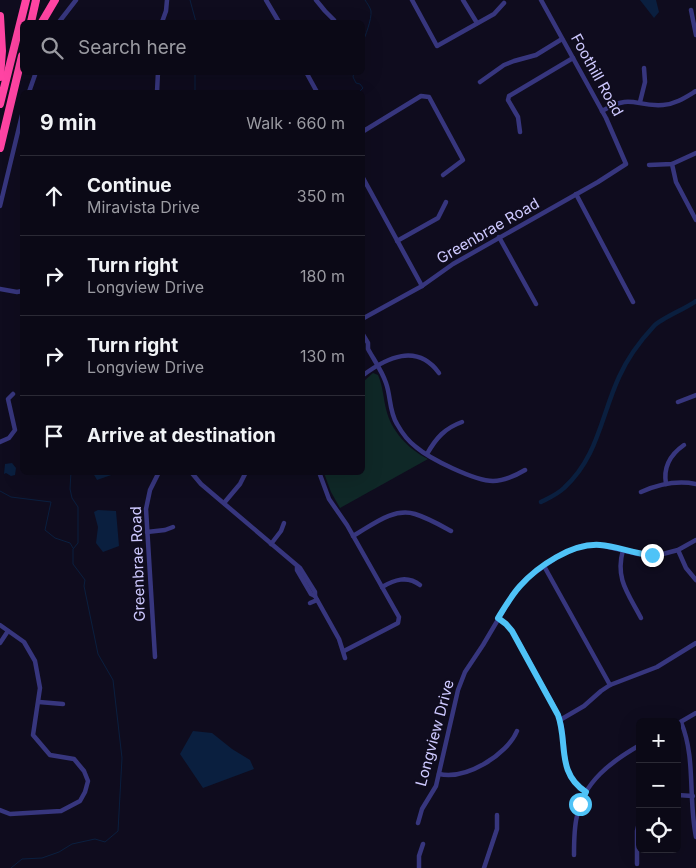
<!DOCTYPE html>
<meta charset="utf-8">
<style>
body{margin:0;font-family:Inter,sans-serif;background:#191723;color:#f1f3f6}
.controls{position:absolute;right:15px;bottom:15px;display:grid;overflow:hidden;border-radius:8px;box-shadow:0 5px 20px #0002}
.controls button{width:45px;height:45px;display:grid;place-items:center;padding:0;border:0;border-bottom:1px solid #2b2a35;background:#0b0916;color:#f1f3f6;font:25px sans-serif}
.stop{position:absolute;width:15px;height:15px;margin:-11px;border:4px solid #4fc3f7;border-radius:50%;background:#fff}
.stop.end{background:#4fc3f7;border-color:#fff;box-shadow:0 1px 5px #0008}
.list{margin:0;padding:0;list-style:none}
h2{display:flex;justify-content:space-between;align-items:center;height:65px;margin:0;padding:0 20px;font-size:21px}
h2 small{font-size:16px;font-weight:400;color:#9a9aa1}
.list li{display:grid;grid-template-columns:32px 1fr auto;gap:15px;align-items:center;box-sizing:border-box;height:80px;padding:0 20px;border-top:1px solid #2b2a35}
.list b{display:block;font-size:19px;white-space:nowrap}
.list p{margin:0;font-size:16px;white-space:nowrap;color:#9a9aa1}
.list em{font-size:16px;font-style:normal;color:#9a9aa1}
.icon{flex:none;width:28px;height:28px;fill:none;stroke:currentColor;stroke-width:2;stroke-linecap:round;stroke-linejoin:round}
.map{position:relative;flex:none;width:696px;height:868px;overflow:hidden}
.search{position:absolute;background:#0b0916;box-shadow:0 5px 20px #0002;left:20px;top:20px;width:345px;height:55px;display:flex;align-items:center;gap:12px;box-sizing:border-box;padding:0 18px;border-radius:8px;color:#9a9aa1;font-size:19px}
.panel{position:absolute;background:#0b0916;box-shadow:0 5px 20px #0002;left:20px;top:90px;width:345px;height:385px;border-radius:8px}
.map>svg:first-child{display:block}
.green{fill:#0f2827}
.water{fill:#0a1f3f}
.lines{fill:none;stroke-linecap:round;stroke-linejoin:round}
.stream{stroke:#0a1f3f;stroke-width:1}
.canal{stroke:#0a1f3f;stroke-width:4.5}
.street{stroke:#37367e;stroke-width:4.5}
.highway{stroke:#ff44a3;stroke-width:8}
.route{stroke:#4fc3f7;stroke-width:6}
.labels{text-anchor:middle;stroke-width:4;stroke-linejoin:round;paint-order:stroke}
.street-label{font-size:15px;fill:#cec9ff;stroke:#0f0c1e}
</style>
<div class="map">
<svg width="696" height="868" viewBox="0 0 696 868">
<rect width="100%" height="100%" fill="#0f0c1e"/>
<path class="green" d="M373,373l5,2c5,11 5,22 8,34 5,22 22,40 42,50l-88,49 -9,-16 -7,-19 38,-1 1,-90z"/>
<g class="water">
<path d="M640,0h16l3,12 -5,6z"/>
<path d="M12,463l4,5 -1,7 -4,1 -5,-3 -2,1 1,-10z"/>
<path d="M93,473h21v1l-17,6z"/>
<path d="M98,510l18,1 3,35 -16,6 -7,-9 2,-16 -4,-15z"/>
<path d="M193,731l19,2 20,16 18,11 4,9 -51,19 -23,-34z"/>
</g>
<g class="lines">
<g class="stream">
<path d="M190,0l6,22"/>
<path d="M362,44c3,-7 10,-25 9,-33 -1,-4 -4,-8 -6,-11"/>
<path d="M354,72l-1,5 3,6 4,1 3,4 -4,4"/>
<path d="M195,92v-20"/>
<path d="M0,491l11,6 40,5 -6,28 10,8 15,5 3,5"/>
<path d="M11,868l11,-9 20,-1 17,-6 13,-8 23,-5 10,3 13,-11 4,-73 -9,-78 -15,-26 -14,-68 1,-6 -12,-16v-15l5,-6v-36l-6,-9 -2,-9 1,-17"/>
</g>
<path class="canal" d="M541,502c8,-4 17,-8 23,-14 34,-31 37,-72 55,-111 8,-18 21,-36 35,-51 8,-8 31,-17 42,-25"/>
<g class="street">
<path d="M266,0l13,22"/>
<path d="M316,0l9,11 9,9"/>
<path d="M412,0l25,46 57,-32 10,-11"/>
<path d="M463,0l14,23"/>
<path d="M691,10l5,25"/>
<path d="M59,22l17,-22"/>
<path d="M162,22l4,-11 1,-11"/>
<path d="M306,72l11,20"/>
<path d="M480,82l24,-17 10,-4 22,-6 26,-16"/>
<path d="M29,92l7,-20"/>
<path d="M157,92l1,-20"/>
<path d="M640,102l5,-20 -1,-14"/>
<path d="M602,111c31,-18 32,-4 61,-6 13,-1 23,-8 33,-14"/>
<path d="M362,132l59,-36 8,1 34,63 -20,15"/>
<path d="M520,132l-2,-15 -10,-17 1,-4 64,-38"/>
<path d="M672,164l4,18 20,38"/>
<path d="M649,165l23,-1 24,-11"/>
<path d="M362,176l60,110"/>
<path d="M576,194l57,108"/>
<path d="M0,206l22,-91"/>
<path d="M499,237l37,67"/>
<path d="M397,241l41,-23 8,-16"/>
<path d="M0,289l17,3 5,-1"/>
<path d="M362,319l60,-33 31,-22 145,-82 28,-18 -20,-46 -65,-118"/>
<path d="M362,333l6,10v6c6,11 14,22 18,34 5,14 3,28 11,41 5,9 11,17 19,23 14,12 59,34 77,34 12,0 22,-5 32,-11"/>
<path d="M362,376c25,-19 55,-33 77,-3"/>
<path d="M678,402l18,-7"/>
<path d="M0,442l9,-4 6,-8 -7,-31 5,-5"/>
<path d="M427,454c9,-16 18,-26 35,-32"/>
<path d="M191,472l10,12 99,84 15,24v4l24,43 6,19"/>
<path d="M319,472l10,27 18,26 52,92 -1,6 -54,28"/>
<path d="M666,484c-3,-17 5,-30 18,-39"/>
<path d="M641,492c18,-8 35,-12 55,-8"/>
<path d="M224,503l16,-19 6,-12"/>
<path d="M147,532l18,-2 8,-3"/>
<path d="M353,536c18,-10 40,-29 62,-22 13,4 25,11 36,17"/>
<path d="M271,544l10,-13 3,-8"/>
<path d="M623,550c-8,29 5,43 18,68"/>
<path d="M678,550l8,18 10,12"/>
<path d="M544,566l66,119"/>
<path d="M297,567v3l14,24 4,2"/>
<path d="M382,587c12,-7 25,-12 38,-2"/>
<path d="M310,603l7,-3"/>
<path d="M498,618l8,6 6,7c11,18 20,36 30,54 7,12 15,25 19,38 6,26 -2,53 25,69"/>
<path d="M0,625l24,17 11,19 5,27 -7,47 17,20 24,4 10,12 4,10 -3,11 -5,9 -19,10 -51,3 -10,-4"/>
<path d="M0,643l8,-12"/>
<path d="M155,657l-9,-148 4,-19 9,-18"/>
<path d="M39,702l24,2"/>
<path d="M560,720l24,-14 17,-15 9,-6 47,-18 39,-24"/>
<path d="M681,722c15,36 7,76 15,115"/>
<path d="M677,724l19,-11"/>
<path d="M439,774c27,6 68,-19 78,-43"/>
<path d="M677,795l16,1"/>
<path d="M418,823l4,-14 14,-23 22,-96 7,-18 18,-27 29,-49 14,-17 34,-24 21,-9 19,-1 38,9 21,1 19,-5 18,-10"/>
<path d="M574,855c0,-13 0,-27 3,-39 6,-34 35,-55 63,-71"/>
<path d="M637,864v-33l3,-13"/>
<path d="M419,868v-12l4,-12"/>
<path d="M484,868l13,-39v-14"/>
</g>
<g class="highway">
<path d="M0,16l2,35 -2,26"/>
<path d="M31,22l5,-22"/>
<path d="M42,22l13,-22"/>
<path d="M0,104l26,-104"/>
<path d="M0,148l22,-92"/>
</g>
</g>
<g class="lines">
<path class="route" d="M580,804l6,-12c-30,-19 -18,-50 -28,-77l-46,-84 -6,-7 -8,-6c7,-11 13,-22 22,-32 18,-20 52,-43 80,-41 17,1 34,9 52,10"/>
</g>
<g class="labels">
<g class="street-label">
<text transform="translate(597 75) rotate(61)" y="5">Foothill Road</text>
<text transform="translate(488 231) rotate(-30)" y="5">Greenbrae Road</text>
<text transform="translate(138 564) rotate(-92)" y="5">Greenbrae Road</text>
<text transform="translate(435 733) rotate(-75)" y="5">Longview Drive</text>
</g>
</g>
</svg>
<div class="controls">
<button>+</button>
<button>−</button>
<button><svg class="icon" aria-label="locate" viewBox="0 0 24 24"><circle cx="12" cy="12" r="6"/><path d="M12 2v4M12 18v4M2 12h4M18 12h4"/></svg></button>
</div>
<div class="stop" style="left:580px;top:804px"></div>
<div class="stop end" style="left:652px;top:555px"></div>
<div class="search"><svg class="icon" aria-label="search" viewBox="0 0 24 24"><circle cx="10" cy="10" r="6"/><path d="M15 15l6 6"/></svg>Search here</div>
<section class="panel">
<h2>9 min<small>Walk · 660 m</small></h2>
<ul class="list">
<li><svg class="icon" aria-label="ahead" viewBox="0 0 24 24"><path d="M12 20V5M6 11l6-6 6 6"/></svg><div><b>Continue</b><p>Miravista Drive</p></div><em>350 m</em></li>
<li><svg class="icon" aria-label="right" viewBox="0 0 24 24"><path d="M7 20v-9h11M14 6l5 5-5 5"/></svg><div><b>Turn right</b><p>Longview Drive</p></div><em>180 m</em></li>
<li><svg class="icon" aria-label="right" viewBox="0 0 24 24"><path d="M7 20v-9h11M14 6l5 5-5 5"/></svg><div><b>Turn right</b><p>Longview Drive</p></div><em>130 m</em></li>
<li><svg class="icon" aria-label="arrive" viewBox="0 0 24 24"><path d="M6 21V4h12l-3 4 3 4H6"/></svg><div><b>Arrive at destination</b></div></li>
</ul>
</section>
</div>
